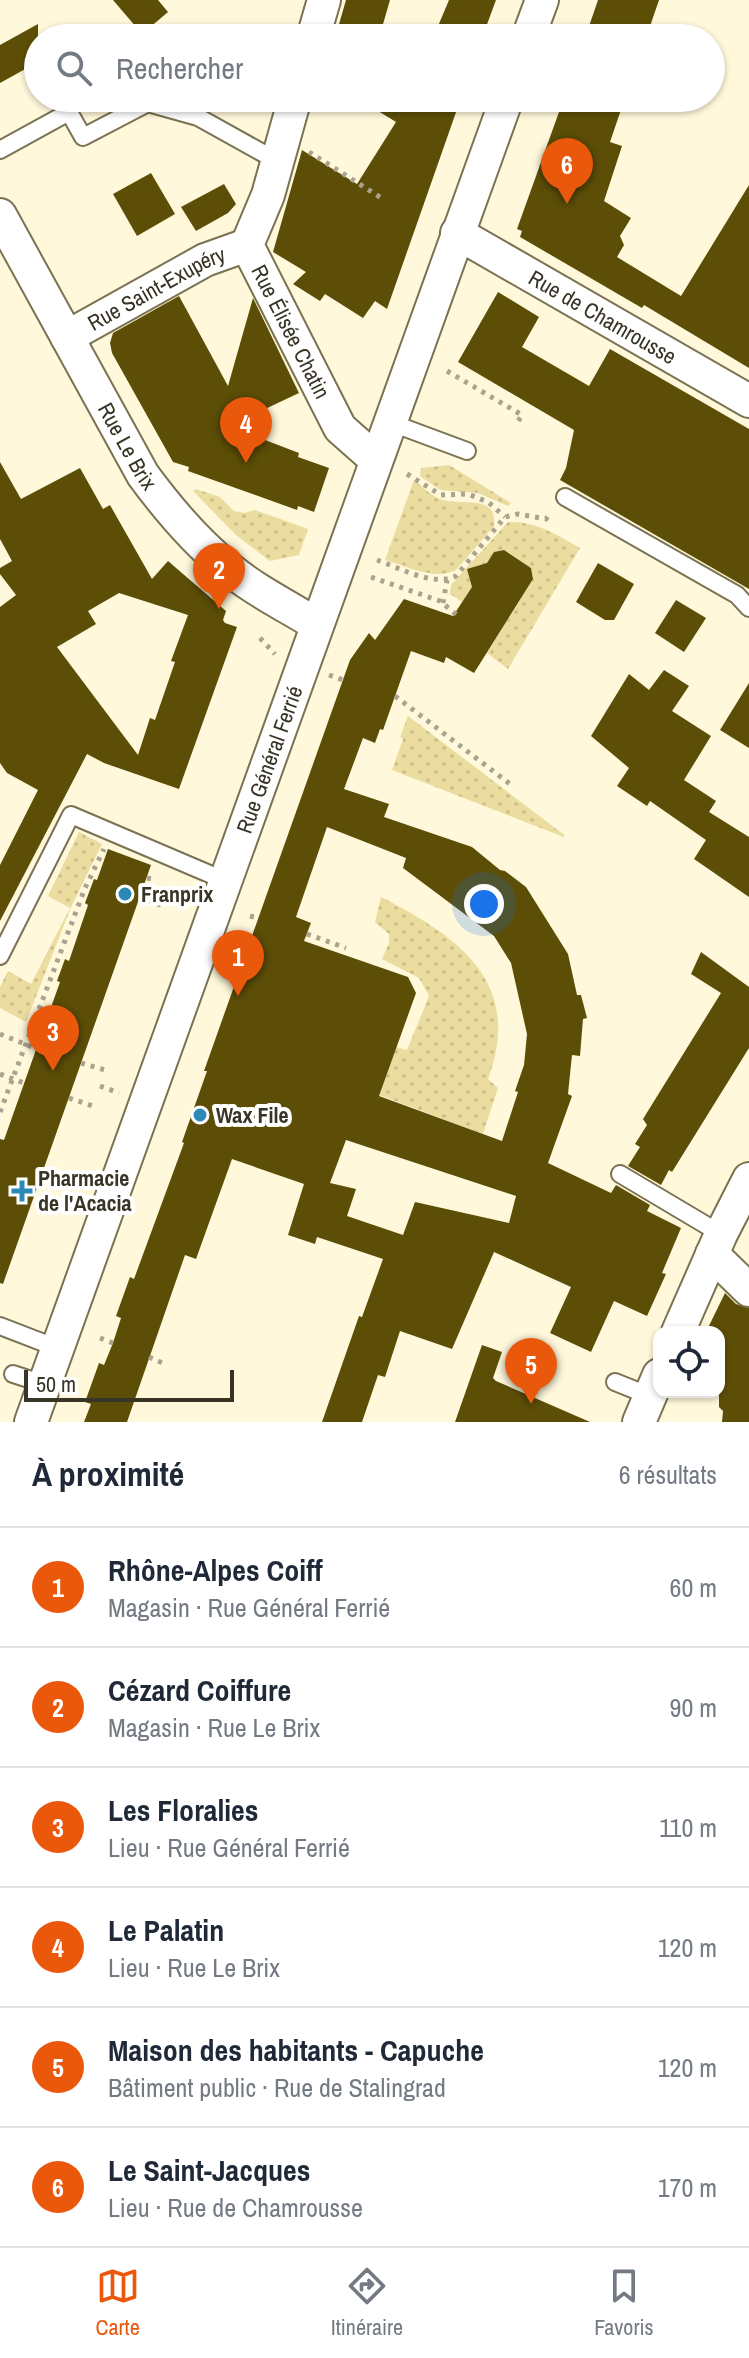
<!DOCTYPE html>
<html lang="fr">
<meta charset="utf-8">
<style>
body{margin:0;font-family:"Archivo Narrow",sans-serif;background:#f6f6f7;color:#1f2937}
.controls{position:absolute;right:24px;bottom:24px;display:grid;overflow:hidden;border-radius:16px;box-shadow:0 2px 6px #0004}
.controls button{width:72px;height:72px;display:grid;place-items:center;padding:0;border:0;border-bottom:2px solid #e0e1e3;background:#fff;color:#1f2937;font:40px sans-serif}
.scale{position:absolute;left:24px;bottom:20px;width:210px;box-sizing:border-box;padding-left:8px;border:4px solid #383426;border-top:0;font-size:22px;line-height:28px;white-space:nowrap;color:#383426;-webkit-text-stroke:6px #fff;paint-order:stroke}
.you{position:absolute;left:484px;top:904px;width:28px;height:28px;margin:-20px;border:6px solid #fff;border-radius:50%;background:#1a73e8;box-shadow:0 0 0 12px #1a73e833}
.badge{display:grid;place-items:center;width:52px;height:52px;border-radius:50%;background:#ea580c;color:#fff;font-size:26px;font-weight:700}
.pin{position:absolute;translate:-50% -66px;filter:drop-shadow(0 2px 4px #0008)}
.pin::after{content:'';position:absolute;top:42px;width:28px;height:24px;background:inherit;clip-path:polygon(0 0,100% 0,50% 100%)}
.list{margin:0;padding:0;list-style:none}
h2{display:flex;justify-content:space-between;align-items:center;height:104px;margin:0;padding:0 32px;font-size:34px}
h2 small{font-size:26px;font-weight:400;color:#747a83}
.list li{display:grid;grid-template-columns:52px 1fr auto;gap:24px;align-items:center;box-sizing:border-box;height:120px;padding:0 32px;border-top:2px solid #e0e1e3}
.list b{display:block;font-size:30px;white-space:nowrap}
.list p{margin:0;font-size:26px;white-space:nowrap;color:#747a83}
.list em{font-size:26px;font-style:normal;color:#747a83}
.icon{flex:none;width:44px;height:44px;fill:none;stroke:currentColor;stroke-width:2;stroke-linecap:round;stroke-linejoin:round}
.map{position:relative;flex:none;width:749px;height:1422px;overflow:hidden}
.search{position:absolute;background:#fff;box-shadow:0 2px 6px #0004;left:24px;right:24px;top:24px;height:88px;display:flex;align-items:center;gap:20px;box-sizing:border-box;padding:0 28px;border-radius:44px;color:#747a83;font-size:30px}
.sheet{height:824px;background:#fff}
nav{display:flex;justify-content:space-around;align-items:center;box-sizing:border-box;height:112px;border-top:2px solid #e0e1e3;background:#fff;font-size:22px;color:#747a83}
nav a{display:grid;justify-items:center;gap:4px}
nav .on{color:#ea580c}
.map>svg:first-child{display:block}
.grass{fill:url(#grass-dots)}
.building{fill:#5d4e07;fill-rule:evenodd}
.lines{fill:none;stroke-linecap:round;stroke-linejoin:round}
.service-casing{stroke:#7a7251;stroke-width:20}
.minor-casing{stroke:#7a7251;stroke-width:36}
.path{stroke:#aaa48e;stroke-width:5;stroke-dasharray:4 6;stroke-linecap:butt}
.service{stroke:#fff;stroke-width:16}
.minor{stroke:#fff;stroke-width:32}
.poi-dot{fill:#2c88b4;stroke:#fff;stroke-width:3}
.labels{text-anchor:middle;stroke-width:8;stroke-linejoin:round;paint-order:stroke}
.street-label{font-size:22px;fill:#383426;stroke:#fff}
.poi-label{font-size:22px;font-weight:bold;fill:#383426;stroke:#fff;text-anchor:start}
</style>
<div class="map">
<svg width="749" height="1422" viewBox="0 0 749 1422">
<defs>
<pattern id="grass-dots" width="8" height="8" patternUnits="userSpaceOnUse" patternTransform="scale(2)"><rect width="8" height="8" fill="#ebdc9f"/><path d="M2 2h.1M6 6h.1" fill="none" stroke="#cabd89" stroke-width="1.8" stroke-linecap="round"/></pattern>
</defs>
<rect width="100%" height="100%" fill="#fff8db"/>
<g class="grass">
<path d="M449,465l62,38 -3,3 -30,-13 -38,-3 -20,-14 1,-8z"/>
<path d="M414,480c8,6 17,16 26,19 19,8 58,-7 54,27l-38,44c-22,11 -50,-4 -71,-10z"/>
<path d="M196,489l24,8 14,14 10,2 11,-3 53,19 -9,26 -29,6 -34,-26 -43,-44z"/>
<path d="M508,522c27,-1 48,12 72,26l-72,121 -21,-16 46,-74 -2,-11 -27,-18 -10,2 -7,11 -19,6 4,18 -10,15 -12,-8 1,-9z"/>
<path d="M408,716l155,118 1,3 -172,-67 11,-31 -3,-2z"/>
<path d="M79,832l23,12 -31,63 -45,115 -26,-14v-21l8,-16 23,13 39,-76 -22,-12z"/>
<path d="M381,897c78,40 143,85 107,182l10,9 -15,46 -104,-39 17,-48 11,3 22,-54 -10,-18 -37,-19 7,-16v-9l-14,-12z"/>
</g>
<g class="building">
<path d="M113,0h45l10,12 -26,22z"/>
<path d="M346,0h44l-11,38h-44z"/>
<path d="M449,0h47l-14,38h-49z"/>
<path d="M598,0h61l-13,38h-61z"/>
<path d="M38,24v38l-38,21v-38z"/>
<path d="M357,98h104l-74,211 -12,-8 -12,17 -38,-24 -5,7 -27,-17 13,-12 -33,-20 29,-102 55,34 39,-62z"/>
<path d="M564,98h61l-15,44 12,4 -18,55 27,17 -11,18 4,9 -7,12 64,39 68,-111v183l-105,-63 -2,3 -122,-71 2,-6 -5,-2z"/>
<path d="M151,173l24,41 -38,22 -24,-42z"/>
<path d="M224,184l12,20 -8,9 -32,18 -15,-24z"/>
<path d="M498,292l41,25 -17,30 67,39 21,-37 139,80v160l-189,-109 6,-12 8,-38 -116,-68z"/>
<path d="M179,296l49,90 25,-88 46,95 -70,33 70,27 -1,4 31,11 -15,44 -16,-6 -1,4 -109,-39 1,-4 -16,-5 -61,-109 -2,-10 3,-10z"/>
<path d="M0,462l21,37 59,-31 23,41 7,-4 42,74 16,-18 58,50 -3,9 2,3 12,4 -58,162 -75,-26 -17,-9 -87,167v-56l38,-75 -31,-17 -7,-10v-156l16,-12 -16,-21v-6l12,-7 -12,-22zM119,593l69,22 -17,46 4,1 -20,58 -5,-2 -12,37 -81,-108 39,-23 -8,-13z"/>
<path d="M504,550l27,18 2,11 -59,94 -28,-16 -2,6 -33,-12 -28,79 -3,-1 -5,14 -12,-5 -19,51 45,15 -5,13 88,30 28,23 5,1 21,16 42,67 9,41h4l6,23 -4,1 -3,37 -8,-1 -4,39 4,2 -24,67 63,30 5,-8 34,20 -3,6 34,17 -19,45 4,1 -19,42 -33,-15 -23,51 -41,-19 21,-46 -77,-35 -42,97 -52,-18 -15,46 -7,-2 -16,47h-40l37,-106 3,1 21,-58 -66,-22 -2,7 -27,-9 16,-51 -72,-25 -36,100 -11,-4 -58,167h-43l7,-18 -6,-2 14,-39 5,2 9,-22 8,-25 -5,-2 14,-39 4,2 50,-136 -2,-1 25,-71h-3l146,-411 19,-27 6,7 29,-41 49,17 19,-29 -5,-18 20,-6 7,-11zM327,827l79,31 -3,10 91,68 17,27 16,71 -3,31 -9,26 3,1 -16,49 -123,-45 37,-103 -8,-16 -104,-36 7,-18 -15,-6zM346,1140l170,56 -7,27 -94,-21 -12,33 -56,-19 9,-27 -26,-6z"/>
<path d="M598,563l36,21 -20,36h-9l-29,-18z"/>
<path d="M676,600l30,18 -22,34 -29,-19z"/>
<path d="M664,670l25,16 -17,25 39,25 -27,44 32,21 -7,11 40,25v60l-55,-38 12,-19 -56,-39 -3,5 -30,-20 12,-18 -38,-32 38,-62 20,16z"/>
<path d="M749,683v65l-29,-18z"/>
<path d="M108,849l43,16 -148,419 -3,-1v-144l4,1 56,-158 -3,-1 8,-22 4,2 19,-56 -3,-2 9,-24 3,1z"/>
<path d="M701,952l48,35v61l-77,124 -3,-2 -8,15 -33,-19 12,-19 -5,-3 12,-19 -4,-6 78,-126 -30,-19z"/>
<path d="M725,1293l11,11 13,4v114h-27l1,-11 -4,-4v-75h-13z"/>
<path d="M482,1345l20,7 -9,26 3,3 94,41h-135z"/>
</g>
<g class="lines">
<defs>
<g id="service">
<path d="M0,150l69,-38 14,25 65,-34 50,14 79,44"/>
<path d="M389,422l78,29"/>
<path d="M565,497l172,98 12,13"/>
<path d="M0,956l71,-141 155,66"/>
<path d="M620,1174l101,60"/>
<path d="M0,1326l57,22"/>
<path d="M13,1374l31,10"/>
<path d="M615,1382l35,14"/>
</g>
<g id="minor">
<path d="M313,38l11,-38"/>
<path d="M528,38l14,-38"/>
<path id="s1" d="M295,98l-27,97 -21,50 93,183 35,31"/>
<path id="s2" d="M0,215l143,260c25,34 51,65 84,92 27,23 60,39 89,57"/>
<path id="s3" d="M457,233l292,168"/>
<path id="s4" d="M67,337l138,-77 42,-15"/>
<path d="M712,1254l37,36"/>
<path d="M678,1332l43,-98 28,-55"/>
<path id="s5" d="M31,1422l476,-1324"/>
<path d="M639,1422l20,-47"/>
</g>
</defs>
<use href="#service" class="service-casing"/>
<use href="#minor" class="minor-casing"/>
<g class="path">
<path d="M309,152l74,47"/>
<path d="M447,371l75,44 -7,11"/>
<path d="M407,474l34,21 27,-1 20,8 17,15"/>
<path d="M377,560c23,8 56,27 79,16l49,-59 13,-3 28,5 5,-7"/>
<path d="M371,577l69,24 18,15"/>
<path d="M443,603l4,-23"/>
<path d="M260,638l15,16"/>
<path d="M329,675l14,5"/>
<path d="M395,696l115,88"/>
<path d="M147,878l5,1 -7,21 19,6"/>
<path d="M250,916l8,2"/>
<path d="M307,934l39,14"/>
<path d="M0,1034l37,15"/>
<path d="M81,1063l24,7"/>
<path d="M0,1074l24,9"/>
<path d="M100,1086l19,7"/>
<path d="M69,1098l24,8"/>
<path d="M0,1112l85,-224 19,-39"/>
<path d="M100,1338l13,5"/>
<path d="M149,1357l18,8"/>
</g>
<use href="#service" class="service"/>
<use href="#minor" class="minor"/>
</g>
<g class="poi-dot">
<circle cx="125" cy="894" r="8"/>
<circle cx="200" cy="1115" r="8"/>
<path d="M18 1179h8v8h8v8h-8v8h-8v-8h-8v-8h8z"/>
</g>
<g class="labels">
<g class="street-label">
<text dy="8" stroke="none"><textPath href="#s4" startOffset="102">Rue Saint-Exupéry</textPath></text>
<text dy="8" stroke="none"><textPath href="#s3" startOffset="168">Rue de Chamrousse</textPath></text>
<text dy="8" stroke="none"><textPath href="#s1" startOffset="252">Rue Élisée Chatin</textPath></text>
<text dy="8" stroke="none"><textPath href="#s2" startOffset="264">Rue Le Brix</textPath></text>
<text dy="8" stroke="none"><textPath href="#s5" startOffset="704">Rue Général Ferrié</textPath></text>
</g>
<g class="poi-label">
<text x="141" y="902">Franprix</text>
<text x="216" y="1123">Wax File</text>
<text x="38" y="1186">Pharmacie<tspan x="38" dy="25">de l'Acacia</tspan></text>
</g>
</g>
</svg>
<div class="controls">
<button><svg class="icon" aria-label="locate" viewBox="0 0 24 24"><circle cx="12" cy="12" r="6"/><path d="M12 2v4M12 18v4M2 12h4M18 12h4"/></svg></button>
</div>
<div class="scale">50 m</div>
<div class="you"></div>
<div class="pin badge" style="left:238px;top:996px">1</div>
<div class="pin badge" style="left:219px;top:609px">2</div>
<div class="pin badge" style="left:53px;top:1071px">3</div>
<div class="pin badge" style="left:246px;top:463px">4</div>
<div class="pin badge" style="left:531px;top:1404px">5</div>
<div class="pin badge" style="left:567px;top:204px">6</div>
<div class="search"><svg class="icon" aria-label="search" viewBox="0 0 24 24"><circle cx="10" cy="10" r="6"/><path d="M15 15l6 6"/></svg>Rechercher</div>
</div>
<section class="sheet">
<h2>À proximité<small>6 résultats</small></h2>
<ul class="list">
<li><span class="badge">1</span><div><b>Rhône-Alpes Coiff</b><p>Magasin · Rue Général Ferrié</p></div><em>60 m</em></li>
<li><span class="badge">2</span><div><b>Cézard Coiffure</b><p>Magasin · Rue Le Brix</p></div><em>90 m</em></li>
<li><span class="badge">3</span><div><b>Les Floralies</b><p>Lieu · Rue Général Ferrié</p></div><em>110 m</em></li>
<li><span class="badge">4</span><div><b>Le Palatin</b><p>Lieu · Rue Le Brix</p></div><em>120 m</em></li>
<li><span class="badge">5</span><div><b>Maison des habitants - Capuche</b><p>Bâtiment public · Rue de Stalingrad</p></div><em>120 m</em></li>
<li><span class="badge">6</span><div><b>Le Saint-Jacques</b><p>Lieu · Rue de Chamrousse</p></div><em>170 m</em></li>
</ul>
</section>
<nav>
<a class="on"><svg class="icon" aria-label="map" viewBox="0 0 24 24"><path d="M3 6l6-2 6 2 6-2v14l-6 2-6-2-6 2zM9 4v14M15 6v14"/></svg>Carte</a>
<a><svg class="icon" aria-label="directions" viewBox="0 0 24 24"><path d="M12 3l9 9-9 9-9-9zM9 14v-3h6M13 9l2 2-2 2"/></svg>Itinéraire</a>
<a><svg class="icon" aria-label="saved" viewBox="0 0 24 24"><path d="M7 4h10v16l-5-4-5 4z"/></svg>Favoris</a>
</nav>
